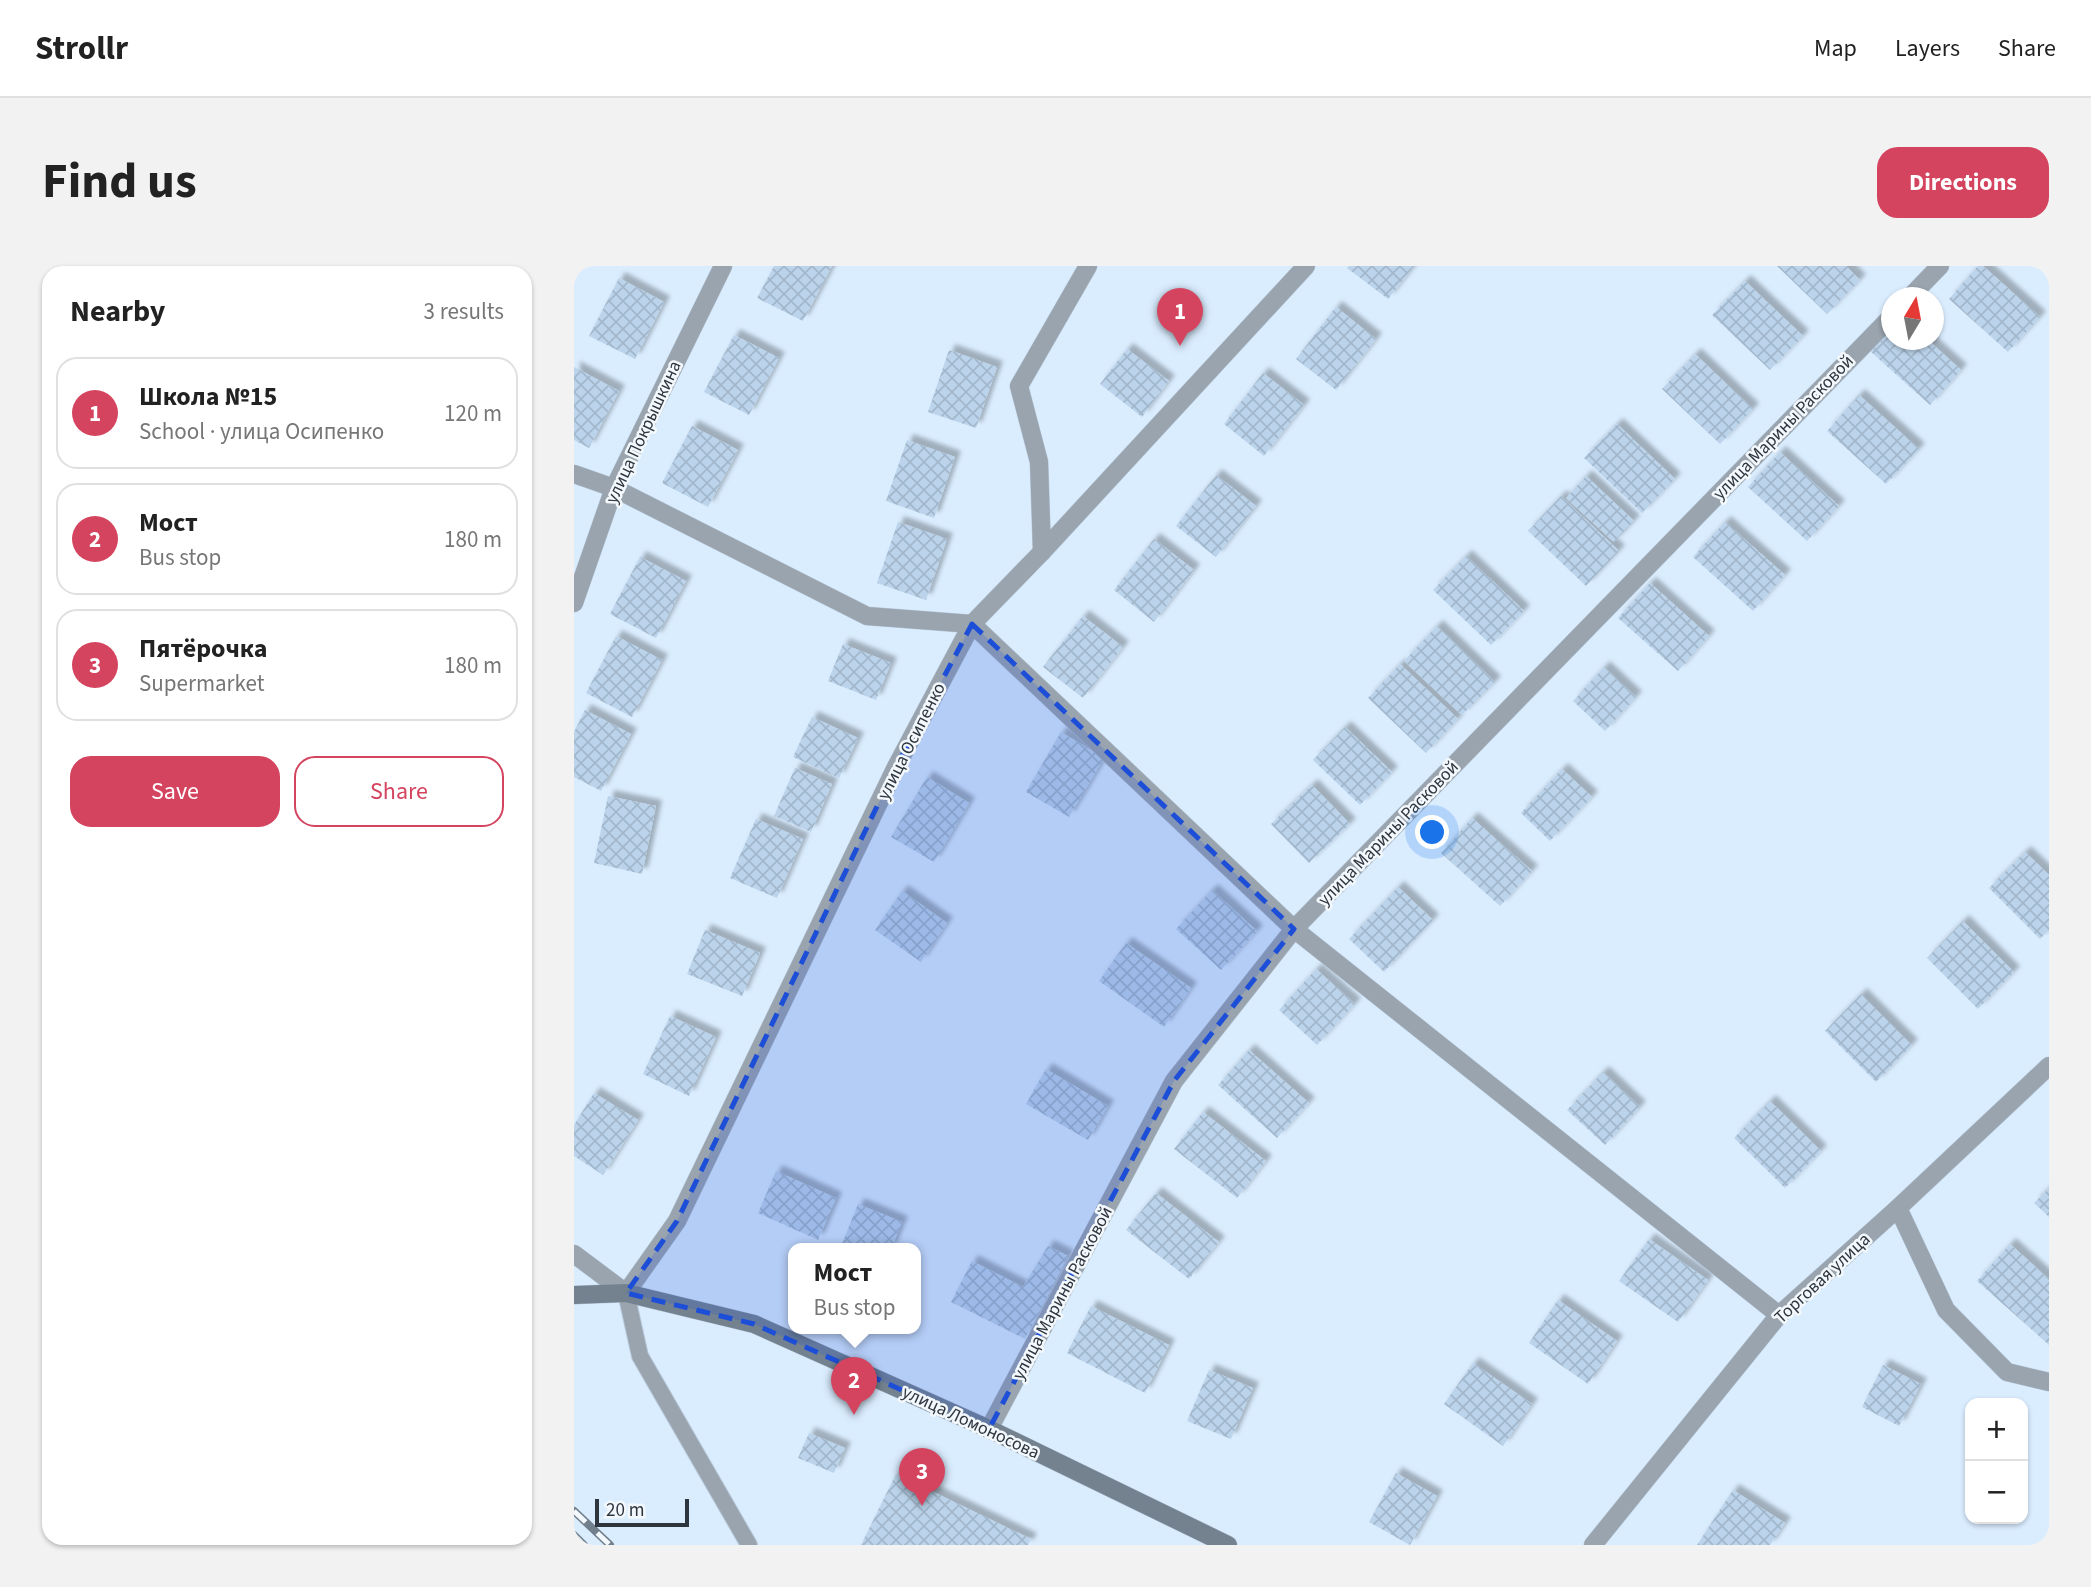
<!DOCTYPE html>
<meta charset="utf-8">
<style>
body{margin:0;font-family:"Source Sans 3",sans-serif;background:#f2f2f2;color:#222}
.controls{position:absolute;right:21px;bottom:21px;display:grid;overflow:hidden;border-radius:14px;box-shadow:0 2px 5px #0004}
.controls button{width:63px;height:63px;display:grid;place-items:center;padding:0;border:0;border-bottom:2px solid #e0e0e0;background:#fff;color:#222;font:35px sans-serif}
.compass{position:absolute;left:1307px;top:21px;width:63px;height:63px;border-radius:50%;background:#fff;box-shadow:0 2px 5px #0004;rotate:10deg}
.scale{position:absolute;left:21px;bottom:18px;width:94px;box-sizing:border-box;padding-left:7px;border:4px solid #2d363f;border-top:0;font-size:19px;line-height:24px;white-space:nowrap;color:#2d363f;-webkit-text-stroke:5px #f3f8fc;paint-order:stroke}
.you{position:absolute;left:859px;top:567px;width:24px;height:24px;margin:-18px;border:5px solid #fff;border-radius:50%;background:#1a73e8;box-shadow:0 0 0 10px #1a73e833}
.badge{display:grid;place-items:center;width:46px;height:46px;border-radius:50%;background:#d4445f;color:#fff;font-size:23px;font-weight:700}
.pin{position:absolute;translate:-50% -58px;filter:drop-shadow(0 2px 4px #0008)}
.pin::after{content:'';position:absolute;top:37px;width:24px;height:21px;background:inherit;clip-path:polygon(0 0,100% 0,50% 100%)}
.popup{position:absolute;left:214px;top:977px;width:133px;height:91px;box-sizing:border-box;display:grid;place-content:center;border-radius:14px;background:#fff;filter:drop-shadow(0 2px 5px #0005);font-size:23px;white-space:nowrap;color:#767676}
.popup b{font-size:26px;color:#222}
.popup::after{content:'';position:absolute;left:50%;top:100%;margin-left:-14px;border:14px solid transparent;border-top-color:#fff}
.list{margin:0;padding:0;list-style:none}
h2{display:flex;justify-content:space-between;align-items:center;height:91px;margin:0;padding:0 28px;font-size:30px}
h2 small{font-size:23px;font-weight:400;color:#767676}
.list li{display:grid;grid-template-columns:46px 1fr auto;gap:21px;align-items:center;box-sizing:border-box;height:112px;margin:0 14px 14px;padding:0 14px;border:2px solid #e0e0e0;border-radius:21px}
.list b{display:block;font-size:26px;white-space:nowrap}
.list p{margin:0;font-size:23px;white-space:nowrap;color:#767676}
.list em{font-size:23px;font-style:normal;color:#767676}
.actions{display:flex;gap:14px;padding:21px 28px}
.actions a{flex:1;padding:16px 0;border:2px solid #d4445f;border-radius:21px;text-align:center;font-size:24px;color:#d4445f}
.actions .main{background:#d4445f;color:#fff}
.map{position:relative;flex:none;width:1475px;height:1279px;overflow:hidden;border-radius:21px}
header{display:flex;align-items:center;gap:42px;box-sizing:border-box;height:98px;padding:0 35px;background:#fff;border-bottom:2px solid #e0e0e0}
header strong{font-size:33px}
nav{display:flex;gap:38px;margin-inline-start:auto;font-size:24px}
.intro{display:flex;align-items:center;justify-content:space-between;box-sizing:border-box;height:168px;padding:0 42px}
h1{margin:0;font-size:49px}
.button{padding:18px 32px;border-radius:21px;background:#d4445f;color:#fff;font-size:24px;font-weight:700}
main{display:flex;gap:42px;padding:0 42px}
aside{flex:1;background:#fff;border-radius:21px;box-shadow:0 2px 5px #0004}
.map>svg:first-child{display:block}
.building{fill:url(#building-cross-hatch);filter:url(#shadow)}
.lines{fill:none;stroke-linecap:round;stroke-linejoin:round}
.lane-casing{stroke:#b7c8d9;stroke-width:18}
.street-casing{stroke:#b7c8d9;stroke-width:19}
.secondary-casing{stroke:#b7c8d9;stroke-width:19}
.lane{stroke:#9aa4ae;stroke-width:16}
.street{stroke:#9aa4ae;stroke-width:18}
.secondary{stroke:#748290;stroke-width:18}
.rail-casing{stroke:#727f8c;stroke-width:8}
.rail{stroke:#f3f8fc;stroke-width:5;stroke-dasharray:16;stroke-linecap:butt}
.marked{fill:#1d4ed8;fill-opacity:0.2;stroke:#1d4ed8;stroke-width:5;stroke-dasharray:14 9;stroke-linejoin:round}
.labels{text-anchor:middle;stroke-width:5;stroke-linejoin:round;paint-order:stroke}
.street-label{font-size:18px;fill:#2d363f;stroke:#f3f8fc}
</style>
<header>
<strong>Strollr</strong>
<nav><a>Map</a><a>Layers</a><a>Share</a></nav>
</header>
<div class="intro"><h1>Find us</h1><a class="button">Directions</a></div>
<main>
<aside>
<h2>Nearby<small>3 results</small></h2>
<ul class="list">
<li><span class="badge">1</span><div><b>Школа №15</b><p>School · улица Осипенко</p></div><em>120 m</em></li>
<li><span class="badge">2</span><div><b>Мост</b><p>Bus stop</p></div><em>180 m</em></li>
<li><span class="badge">3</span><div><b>Пятёрочка</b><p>Supermarket</p></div><em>180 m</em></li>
</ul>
<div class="actions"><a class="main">Save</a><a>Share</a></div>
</aside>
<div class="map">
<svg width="1475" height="1279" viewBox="0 0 1475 1279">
<defs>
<pattern id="building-cross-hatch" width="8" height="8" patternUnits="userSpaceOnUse" patternTransform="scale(1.75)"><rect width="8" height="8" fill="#bcd4eb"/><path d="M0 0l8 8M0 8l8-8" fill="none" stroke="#a2b7cb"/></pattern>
<filter id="shadow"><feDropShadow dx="6" dy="-6" stdDeviation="2" flood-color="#0004"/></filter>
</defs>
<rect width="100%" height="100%" fill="#daedff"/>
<g class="building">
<path d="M200,0h58l-29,55 -46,-23z"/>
<path d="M775,0h65l-26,33 -41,-31z"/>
<path d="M1203,0h69l14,14 -33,34z"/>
<path d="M1404,0h5l57,51 -32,35 -59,-53z"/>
<path d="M45,12l45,24 -29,57 -46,-23z"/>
<path d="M1171,15l58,55 -33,34 -58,-55z"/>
<path d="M762,41l40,32 -40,51 -40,-31z"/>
<path d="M1318,62v12h36l33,30 -31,35 -60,-54z"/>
<path d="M160,69l45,23 -30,57 -45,-23z"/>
<path d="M553,83l42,32 -27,36 -42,-33z"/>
<path d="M375,84l48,17 -21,61 -48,-16z"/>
<path d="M1121,88l58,55 -33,35 -58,-55z"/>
<path d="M0,101l45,24 -30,57 -15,-8z"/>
<path d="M689,107l41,32 -40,51 -40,-32z"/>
<path d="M1285,129l60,54 -33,35 -59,-53z"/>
<path d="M1043,158l58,55 -33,34 -58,-55z"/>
<path d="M118,160l46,24 -30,57 -46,-24z"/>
<path d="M333,174l48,17 -21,61 -48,-17z"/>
<path d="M1206,186l59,54 -32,35 -59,-54z"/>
<path d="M642,209l40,31 -40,51 -40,-31z"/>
<path d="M1012,210l48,45 -20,21 -48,-44z"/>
<path d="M987,230l58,55 -33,35 -58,-55z"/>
<path d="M324,256l49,17 -21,61 -49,-17z"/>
<path d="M1151,256l60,53 -32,36 -60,-54z"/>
<path d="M580,273l40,31 -40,52 -40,-32z"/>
<path d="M892,290l58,55 -33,34 -58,-55z"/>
<path d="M66,291l46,24 -30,57 -46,-24z"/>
<path d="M1076,317l59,53 -31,35 -60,-53z"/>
<path d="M509,350l40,31 -40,51 -40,-31z"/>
<path d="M863,360l58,56 -33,33 -58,-54z"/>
<path d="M42,370l46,24 -30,57 -46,-24z"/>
<path d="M269,378l48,19 -15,37 -48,-19z"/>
<path d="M826,398l58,55 -32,34 -58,-55z"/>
<path d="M1030,401l32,30 -31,34 -32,-30z"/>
<path d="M11,444l46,24 -30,57 -27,-14v-45z"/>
<path d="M238,451l46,21 -19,40 -46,-21z"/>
<path d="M771,461l47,45 -32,33 -47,-45z"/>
<path d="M487,466l43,26 -35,59 -43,-25z"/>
<path d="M221,502l37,16 -21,48 -37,-16z"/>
<path d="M988,503l30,28 -42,44 -29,-28z"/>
<path d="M353,511l42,26 -35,59 -43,-25z"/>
<path d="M738,519l38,39 -41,39 -38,-39z"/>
<path d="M34,530l48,10 -14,68 -48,-11z"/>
<path d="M898,552l60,53 -32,35 -59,-53z"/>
<path d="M182,553l47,20 -26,59 -47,-20z"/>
<path d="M1451,586l24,23v55l-9,9 -51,-51z"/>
<path d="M824,621l35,33 -49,52 -35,-33z"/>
<path d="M638,624l45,41 -36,39 -45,-41z"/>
<path d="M328,625l45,32 -26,39 -46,-32z"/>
<path d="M1389,655l51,51 -36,37 -51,-51z"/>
<path d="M131,664l55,23 -18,43 -55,-22z"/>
<path d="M552,677l65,45 -27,39 -65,-46z"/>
<path d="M742,703l39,35 -38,41 -38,-35z"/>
<path d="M1287,728l51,51 -36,37 -51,-51z"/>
<path d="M96,750l46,21 -27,59 -46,-22z"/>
<path d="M675,784l60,53 -32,35 -59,-53z"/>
<path d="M472,803l62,37 -20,34 -62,-36z"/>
<path d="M1029,806l37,35 -35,38 -38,-35z"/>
<path d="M20,827l44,27 -35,55 -29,-19v-31z"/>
<path d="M1196,835l51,50 -36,37 -51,-50z"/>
<path d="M629,846l63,49 -29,37 -63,-49z"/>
<path d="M202,905l60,27 -18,42 -60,-27z"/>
<path d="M1475,922v29l-15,-14z"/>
<path d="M582,927l63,49 -30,37 -63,-49z"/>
<path d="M284,938l44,18 -11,27h-51z"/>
<path d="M1075,973l59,41 -30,42 -59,-41z"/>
<path d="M1436,978l39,35v66l-72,-64z"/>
<path d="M474,980l20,10 -43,83 -74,-37 21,-41 51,26z"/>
<path d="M984,1034l59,41 -29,43 -59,-41z"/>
<path d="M517,1040l78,39 -24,48 -78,-40z"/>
<path d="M899,1097l59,41 -29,42 -59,-42z"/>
<path d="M1309,1099l38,19 -22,42 -37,-19z"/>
<path d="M635,1104l44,18 -22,51 -44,-18z"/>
<path d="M235,1167l36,15 -11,25 -36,-15z"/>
<path d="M822,1207l41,23 -27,49 -41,-23z"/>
<path d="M322,1208l135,65 -3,6h-167z"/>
<path d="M1159,1224l52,33 -15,22h-73z"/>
</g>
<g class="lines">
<defs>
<path id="lane" d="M52,1027l14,63 109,189"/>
<g id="street">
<path d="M1335,32l31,-32"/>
<path d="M0,208l40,14 253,128 105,8 322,305 485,386"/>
<path d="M468,286l-3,-90 -20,-76 69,-120"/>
<path d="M0,337l40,-115 109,-222"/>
<path d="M1324,942l48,102 61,62 42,10"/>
<path d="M0,988l52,39 51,-72 219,-454 76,-143 70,-72 264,-286"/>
<path d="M415,1163l185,-348 120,-152 598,-613"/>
<path d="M1019,1279l186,-230 119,-107 151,-142"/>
</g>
<path id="secondary" d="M0,1029l52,-2 128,31 235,105 239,116"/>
</defs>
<use href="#lane" class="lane-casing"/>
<use href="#street" class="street-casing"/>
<use href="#secondary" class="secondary-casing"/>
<use href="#lane" class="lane"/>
<use href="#street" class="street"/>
<use href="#secondary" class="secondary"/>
<defs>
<g id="rail">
<path d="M0,1245l36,34"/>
<path d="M0,1269l10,10"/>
</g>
</defs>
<use href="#rail" class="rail-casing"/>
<use href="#rail" class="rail"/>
</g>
<path class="marked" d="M398,358l322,305 -120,152 -185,348 -235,-105 -128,-31 51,-72 219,-454z"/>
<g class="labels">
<g class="street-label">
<text transform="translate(1209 161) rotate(-46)" y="6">улица Марины Расковой</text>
<text transform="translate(69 166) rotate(-65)" y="6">улица Покрышкина</text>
<text transform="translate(337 475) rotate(-63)" y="6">улица Осипенко</text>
<text transform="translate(814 567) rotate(-46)" y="6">улица Марины Расковой</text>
<text transform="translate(1248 1012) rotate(-43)" y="6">Торговая улица</text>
<text transform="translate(488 1027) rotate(-62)" y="6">улица Марины Расковой</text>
<text transform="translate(397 1156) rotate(25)" y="6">улица Ломоносова</text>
</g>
</g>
</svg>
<div class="controls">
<button>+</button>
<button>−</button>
</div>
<svg class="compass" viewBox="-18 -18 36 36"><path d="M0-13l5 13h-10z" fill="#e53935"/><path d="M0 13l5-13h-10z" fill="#767676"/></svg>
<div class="scale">20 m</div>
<div class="you"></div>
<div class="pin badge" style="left:606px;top:80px">1</div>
<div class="pin badge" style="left:280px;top:1149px">2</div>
<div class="popup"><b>Мост</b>Bus stop</div>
<div class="pin badge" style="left:348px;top:1240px">3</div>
</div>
</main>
